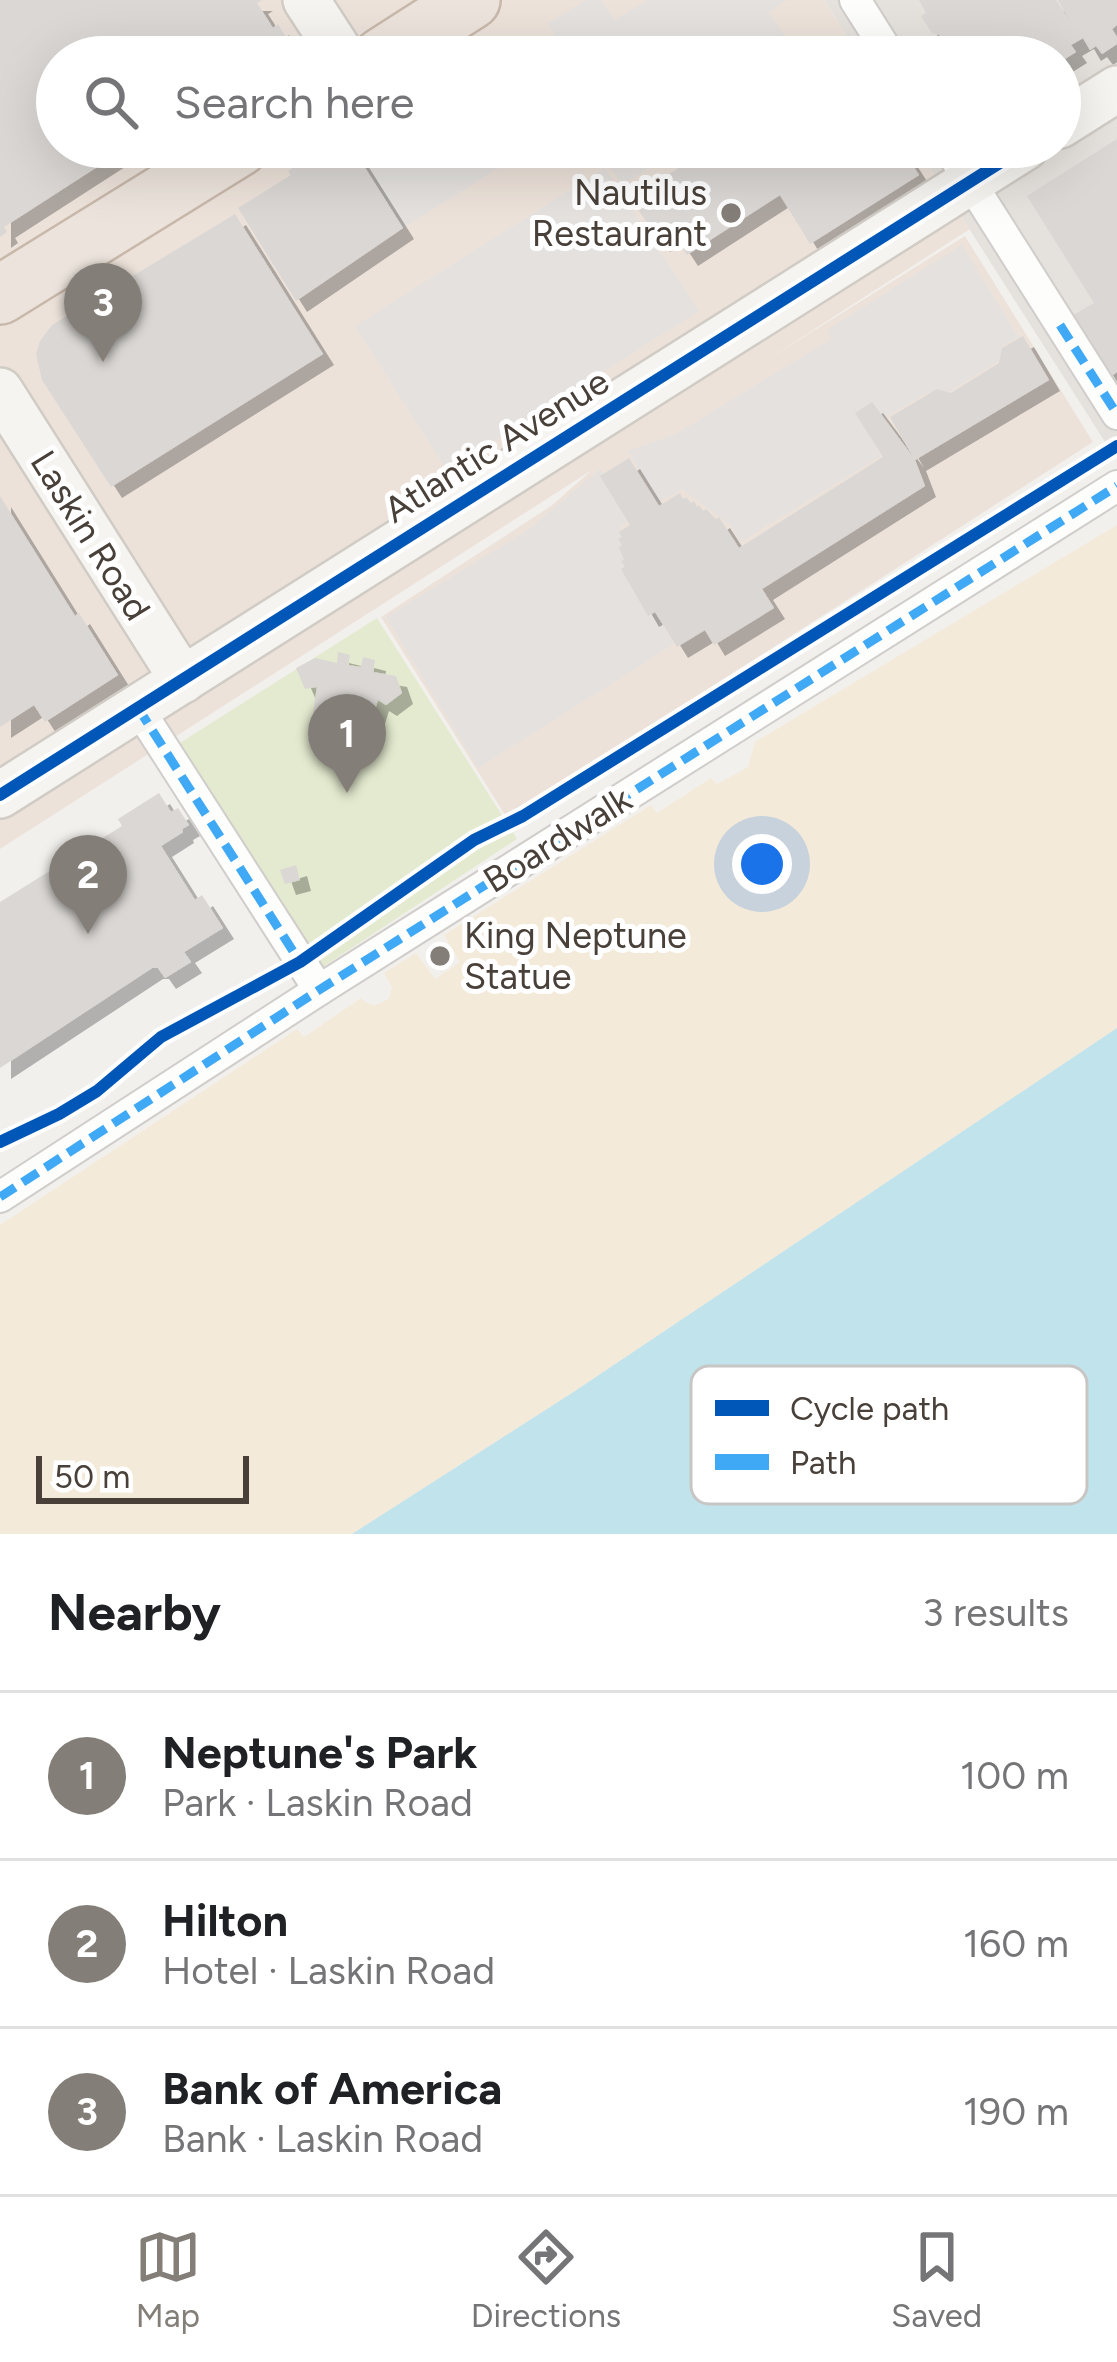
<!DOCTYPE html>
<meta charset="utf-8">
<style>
body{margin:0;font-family:Figtree,sans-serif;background:#f6f6f6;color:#202124}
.scale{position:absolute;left:36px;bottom:30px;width:213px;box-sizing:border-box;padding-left:12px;border:6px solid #484039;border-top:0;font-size:33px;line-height:42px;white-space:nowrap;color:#484039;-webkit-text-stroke:9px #fff;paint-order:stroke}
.you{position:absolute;left:762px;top:864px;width:42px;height:42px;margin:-30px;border:9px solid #fff;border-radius:50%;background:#1a73e8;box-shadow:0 0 0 18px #1a73e833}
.badge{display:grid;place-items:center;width:78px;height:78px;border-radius:50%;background:#847e78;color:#fff;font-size:39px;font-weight:700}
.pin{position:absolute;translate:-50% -99px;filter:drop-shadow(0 3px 6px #0008)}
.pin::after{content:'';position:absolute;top:63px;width:42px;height:36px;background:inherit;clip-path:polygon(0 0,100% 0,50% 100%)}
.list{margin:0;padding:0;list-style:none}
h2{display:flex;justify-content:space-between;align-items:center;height:156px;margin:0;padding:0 48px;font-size:51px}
h2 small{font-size:39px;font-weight:400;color:#757577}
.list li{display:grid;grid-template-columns:78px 1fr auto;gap:36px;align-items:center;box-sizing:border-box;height:168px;padding:0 48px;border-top:3px solid #e0e0e0}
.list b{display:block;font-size:45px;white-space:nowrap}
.list p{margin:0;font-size:39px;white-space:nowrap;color:#757577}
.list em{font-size:39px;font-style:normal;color:#757577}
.icon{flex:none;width:66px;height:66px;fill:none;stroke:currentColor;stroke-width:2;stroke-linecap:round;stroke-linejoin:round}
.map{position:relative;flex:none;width:1117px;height:1534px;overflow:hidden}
.search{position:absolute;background:#fff;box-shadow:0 12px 48px #0002;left:36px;right:36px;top:36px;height:132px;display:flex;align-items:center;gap:30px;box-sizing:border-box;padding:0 42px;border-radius:66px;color:#757577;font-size:45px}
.sheet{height:660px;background:#fff}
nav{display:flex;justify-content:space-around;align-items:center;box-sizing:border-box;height:168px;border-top:3px solid #e0e0e0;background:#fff;font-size:33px;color:#757577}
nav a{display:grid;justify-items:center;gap:6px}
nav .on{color:#847e78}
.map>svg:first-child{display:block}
.residential{fill:#e5e1dc}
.commercial{fill:#ece2da}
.green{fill:#e4eacf}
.sand{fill:#f4eada}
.parking{fill:#e4e1de}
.water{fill:#c1e3ec}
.building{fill:#dad7d4;filter:url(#shadow)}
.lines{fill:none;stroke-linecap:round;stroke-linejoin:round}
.street-casing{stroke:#d0cdcb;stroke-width:34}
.secondary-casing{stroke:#d0ccc5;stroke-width:50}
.highway-casing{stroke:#c8b8aa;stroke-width:62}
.street{stroke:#fdfdfc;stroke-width:30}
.secondary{stroke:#f6f4f0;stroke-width:45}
.highway{stroke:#ece4dc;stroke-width:57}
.quiet{stroke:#3fa9f5;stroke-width:9;stroke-dasharray:18 9;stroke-linecap:butt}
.cycleway-casing{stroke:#fff;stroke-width:20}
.cycleway{stroke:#0057b8;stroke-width:12}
.poi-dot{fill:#847e78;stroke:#fff;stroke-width:4.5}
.labels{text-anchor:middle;stroke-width:10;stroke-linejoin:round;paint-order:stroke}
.poi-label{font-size:36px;fill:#484039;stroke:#fff;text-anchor:end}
.street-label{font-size:36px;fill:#484039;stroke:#fff}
.key{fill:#fff;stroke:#c8c6c4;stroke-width:3}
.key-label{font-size:33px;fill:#484039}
</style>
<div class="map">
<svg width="1117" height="1534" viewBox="0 0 1117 1534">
<defs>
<filter id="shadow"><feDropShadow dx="11" dy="11" stdDeviation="0" flood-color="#0004"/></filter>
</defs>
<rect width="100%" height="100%" fill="#f2f0ed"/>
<path class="residential" d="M824,0h293v439l-10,6 -190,-298h143v-90h-200z"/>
<path class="commercial" d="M0,0h824l36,57h-803v90h860l53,82 -208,134 203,-127 128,206 -586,376 -126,-201 170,-111 41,-36 -592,379z"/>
<path class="green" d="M377,618l140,221 -197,130 -145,-223z"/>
<path class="sand" d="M1117,525v503l-545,365 -220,141h-352v-309l297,-196 7,8 57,-39c10,10 17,8 28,0l3,-10 -8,-15 32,-20 19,26 25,-17 -16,-27 207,-130 6,8 54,-35 6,6 31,-17 7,-25z"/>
<g class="parking">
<path d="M585,0h17l13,20 33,-20h139l-18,12 17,26 -9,7 7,12h-243l-2,-3 19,-13 -10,-17z"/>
<path d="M379,147h153l-129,81 -43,-69z"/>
<path d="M598,147h84l-60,38z"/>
<path d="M605,168l94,143 -252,160 -92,-145z"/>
<path d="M962,245l56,92 -17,10 6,9 -75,46 -6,-9 -60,36 15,27 -141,86 -12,-19 -46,-34 -23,13 -31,-51 48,-17 155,-95 -4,-9z"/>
<path d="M600,469l31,50 -11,8 9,45 45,72 -196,124 -92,-151 141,-86z"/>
</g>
<path class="water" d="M1117,1028v506h-765l220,-141z"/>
<g class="building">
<path d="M0,0h262l-5,3 16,25 5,-4 16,26 -10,7h-227v90h71l-124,80 3,5 -7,5z"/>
<path d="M919,0h137l13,20 -11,-20h59v25l-5,4 5,8v7l-15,10 -6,-8 -6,4 -7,-12 -12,7 5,7 -16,10v-5h-107l-14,-22 -7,-2 -11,-17 5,-3z"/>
<path d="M1117,139v233l-7,5 -38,-61 22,-13 -67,-107z"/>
<path d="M325,147h27l51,81 -107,73 -58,-93 53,-33 -3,-4z"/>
<path d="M725,147h176l18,28 -109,69 -30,-49 -93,60 -15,-23 -13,9 -28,-42 69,-45 5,7z"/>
<path d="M235,214l88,140 -212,133 -69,-107 -6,-26 4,-13 12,-16z"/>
<path d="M1023,336l26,44 -134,80 10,26 -163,103 12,19 -60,37 -9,-15 -28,17 -22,-35 -7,4 -27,-47 4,-2 -4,-6 3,-1 -5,-13 3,-2 -4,-6 4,-2 -3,-5 11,-7 -30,-49 29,-18 30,48 21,-13 3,6 3,-2 5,6 3,-2 3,6 2,-2 4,6 3,-2 10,10 3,-2 20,31 144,-91 -28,-44 17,-11 41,55 -23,-40 47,-28 14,4 48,-30 3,-15z"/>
<path d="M0,496l75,120 4,-3 39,62 -73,47 -11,-17 -34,22z"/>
<path d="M338,652l12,3 -2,10 13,2 2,-10 12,3 -2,12 23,4 6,17 -16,12 -8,-5 -10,32 -56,-13 5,-32 -12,2 -9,-21 19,-10 22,5z"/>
<path d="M159,793l12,19 7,-4 11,17 -7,4 1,3 -22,14 34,54 7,-5 21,33 -39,24 7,10 -26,16 -7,-10h-6l-152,100v-166l122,-76 -4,-7z"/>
<path d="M296,865l4,15 -15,4 -5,-14z"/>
</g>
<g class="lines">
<defs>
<g id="street">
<path d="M855,0l36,57"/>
<path d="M948,147l169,267"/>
<path d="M138,708l181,282"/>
<path d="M0,1197l319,-207 798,-504"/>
</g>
<g id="secondary">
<path d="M306,0l37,57"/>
<path d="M1060,125l57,-36"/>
<path d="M0,391l183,289"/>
<path d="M0,795l1025,-648"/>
</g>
<g id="highway">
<path d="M382,57l89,-57"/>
<path d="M0,295l239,-148"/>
</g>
</defs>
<use href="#street" class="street-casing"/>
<use href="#secondary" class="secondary-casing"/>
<use href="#highway" class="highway-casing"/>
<use href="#street" class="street"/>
<use href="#secondary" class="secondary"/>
<use href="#highway" class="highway"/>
<g class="quiet">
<path d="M1060,325l57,89"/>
<path d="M138,708l167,262"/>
<path d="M0,1197l319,-207 798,-504"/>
</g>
<defs>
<g id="cycleway">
<path d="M0,795l1025,-648"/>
<path d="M0,1142l59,-28 38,-23 64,-54 139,-75 174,-122 49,-24 594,-370"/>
</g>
</defs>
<use href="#cycleway" class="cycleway-casing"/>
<use href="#cycleway" class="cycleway"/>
</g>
<g class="poi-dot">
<circle cx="731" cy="213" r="12"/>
<circle cx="440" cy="956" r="12"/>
</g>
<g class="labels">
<g class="poi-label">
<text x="707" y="205">Nautilus<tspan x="707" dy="41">Restaurant</tspan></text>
<text x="464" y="948" text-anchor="start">King Neptune<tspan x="464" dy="41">Statue</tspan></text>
</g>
<g class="street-label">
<text transform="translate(496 445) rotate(-32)" y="13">Atlantic Avenue</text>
<text transform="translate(91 535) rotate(58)" y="13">Laskin Road</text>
<text transform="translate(557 839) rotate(-32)" y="13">Boardwalk</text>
</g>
</g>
<rect x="691" y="1366" width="396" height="138" rx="18" class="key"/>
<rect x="715" y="1400" width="54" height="16" fill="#0057b8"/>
<rect x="715" y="1454" width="54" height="16" fill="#3fa9f5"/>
<g class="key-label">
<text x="790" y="1420">Cycle path</text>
<text x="790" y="1474">Path</text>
</g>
</svg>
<div class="scale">50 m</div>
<div class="you"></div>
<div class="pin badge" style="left:347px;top:793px">1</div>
<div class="pin badge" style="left:88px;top:934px">2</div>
<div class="pin badge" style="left:103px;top:362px">3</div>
<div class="search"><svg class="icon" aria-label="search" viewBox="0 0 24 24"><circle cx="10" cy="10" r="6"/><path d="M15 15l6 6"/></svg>Search here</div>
</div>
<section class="sheet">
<h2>Nearby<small>3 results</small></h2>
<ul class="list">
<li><span class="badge">1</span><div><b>Neptune's Park</b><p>Park · Laskin Road</p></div><em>100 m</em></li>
<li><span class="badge">2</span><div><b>Hilton</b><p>Hotel · Laskin Road</p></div><em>160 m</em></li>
<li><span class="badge">3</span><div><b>Bank of America</b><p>Bank · Laskin Road</p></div><em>190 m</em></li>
</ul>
</section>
<nav>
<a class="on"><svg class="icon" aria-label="map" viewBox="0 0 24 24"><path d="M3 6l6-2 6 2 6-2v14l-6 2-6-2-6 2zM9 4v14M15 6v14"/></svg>Map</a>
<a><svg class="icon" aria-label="directions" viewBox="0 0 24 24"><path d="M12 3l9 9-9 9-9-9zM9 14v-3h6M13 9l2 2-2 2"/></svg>Directions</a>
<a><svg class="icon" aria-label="saved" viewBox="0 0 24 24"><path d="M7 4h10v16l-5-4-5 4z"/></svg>Saved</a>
</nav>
